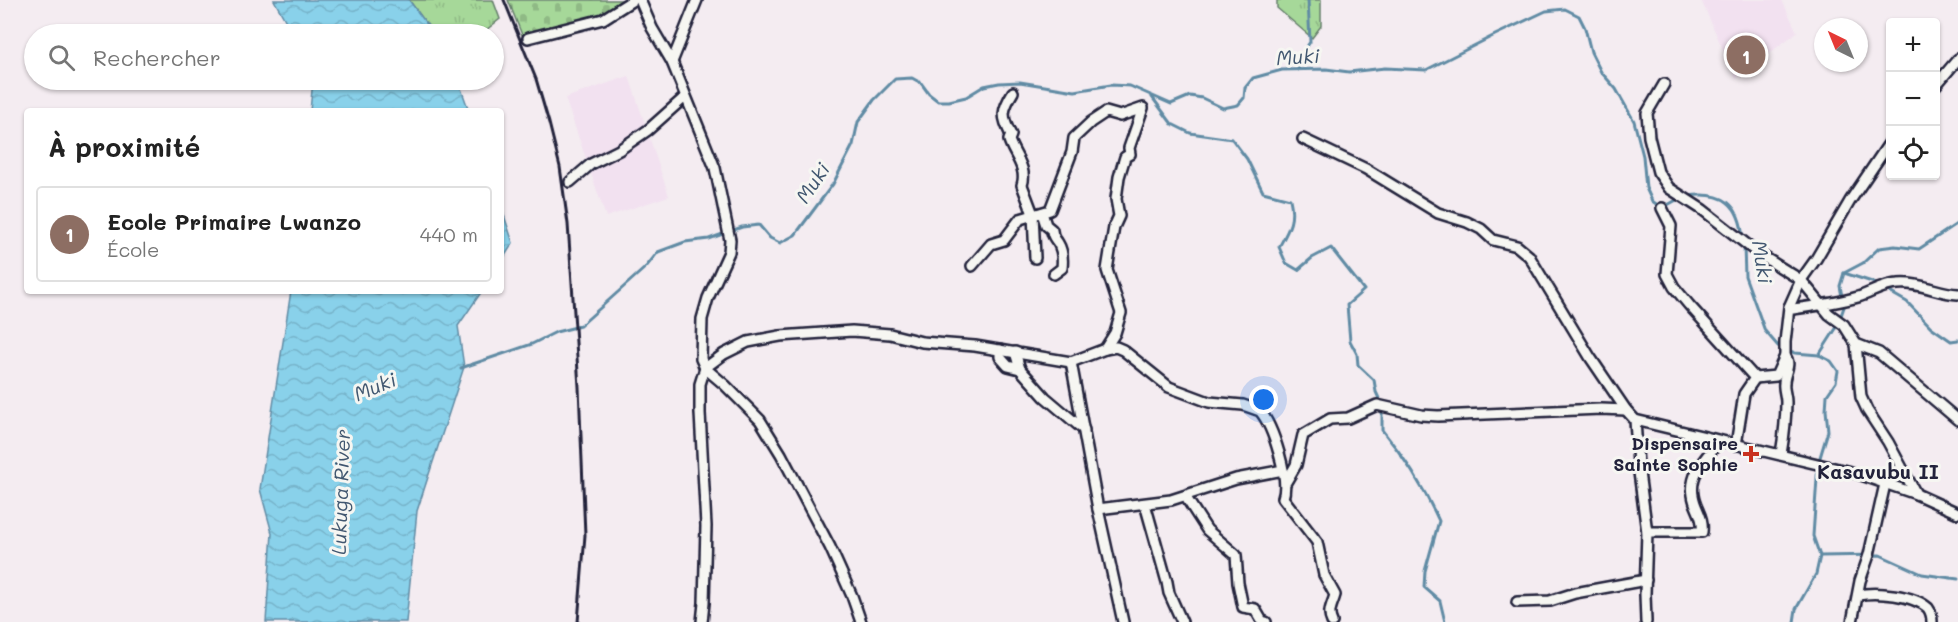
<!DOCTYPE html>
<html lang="fr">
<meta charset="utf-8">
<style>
body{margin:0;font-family:Mali,sans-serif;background:#f6f6f6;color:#222}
.controls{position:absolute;right:18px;top:18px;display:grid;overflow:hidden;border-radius:6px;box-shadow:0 2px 4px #0004}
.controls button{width:54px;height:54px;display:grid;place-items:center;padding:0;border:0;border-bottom:2px solid #e0e0e0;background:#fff;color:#222;font:30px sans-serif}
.compass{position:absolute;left:1814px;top:18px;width:54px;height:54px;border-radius:50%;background:#fff;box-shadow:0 2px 4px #0004;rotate:317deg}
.you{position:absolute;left:1264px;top:400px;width:21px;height:21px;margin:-15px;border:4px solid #fff;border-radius:50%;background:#1a73e8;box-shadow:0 0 0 9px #1a73e833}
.badge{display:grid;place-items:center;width:39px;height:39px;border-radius:50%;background:#ea580c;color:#fff;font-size:20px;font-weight:700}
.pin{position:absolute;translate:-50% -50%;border:3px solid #fff;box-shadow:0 2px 6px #0006}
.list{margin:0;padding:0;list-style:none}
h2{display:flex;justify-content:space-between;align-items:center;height:78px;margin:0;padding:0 24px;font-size:26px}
h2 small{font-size:20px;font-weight:400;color:#767676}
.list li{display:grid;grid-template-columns:39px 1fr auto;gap:18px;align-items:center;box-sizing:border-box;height:96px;margin:0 12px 12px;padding:0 12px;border:2px solid #e0e0e0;border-radius:6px}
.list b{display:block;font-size:22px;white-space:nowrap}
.list p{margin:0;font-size:20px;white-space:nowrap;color:#767676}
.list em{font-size:20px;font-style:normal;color:#767676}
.icon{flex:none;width:33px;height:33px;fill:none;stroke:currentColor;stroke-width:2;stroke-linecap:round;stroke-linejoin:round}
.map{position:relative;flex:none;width:1958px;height:622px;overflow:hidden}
.search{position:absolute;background:#fff;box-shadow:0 2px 4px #0004;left:24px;top:24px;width:480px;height:66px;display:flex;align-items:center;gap:15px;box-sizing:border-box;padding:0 21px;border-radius:33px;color:#767676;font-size:22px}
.panel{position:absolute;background:#fff;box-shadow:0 2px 4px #0004;left:24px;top:108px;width:480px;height:186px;border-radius:6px}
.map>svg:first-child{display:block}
.built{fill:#f2e1f0}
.grass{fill:url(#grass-tufts);stroke:#647d6a;stroke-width:1.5}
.cemetery{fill:url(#cemetery-stones);stroke:#647d6a;stroke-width:1.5}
.water{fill:url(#water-waves);stroke:#608ba4;stroke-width:1.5}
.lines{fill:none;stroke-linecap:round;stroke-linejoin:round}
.stream{stroke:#608ba4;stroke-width:3}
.minor-casing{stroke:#22223b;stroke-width:14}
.minor{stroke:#f6f6f2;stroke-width:9}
.rail{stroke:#22223b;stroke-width:3}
.poi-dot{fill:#c8321e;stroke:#f6f6f2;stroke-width:2}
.labels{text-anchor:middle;stroke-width:6;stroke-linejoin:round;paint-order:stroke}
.poi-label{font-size:18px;font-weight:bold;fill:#22223b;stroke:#f6f6f2;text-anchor:end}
.water-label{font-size:20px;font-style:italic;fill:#415770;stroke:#f6f6f2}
.neighbourhood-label{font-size:20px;font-weight:bold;fill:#22223b;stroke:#f6f6f2}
</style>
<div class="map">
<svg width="1958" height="622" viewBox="0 0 1958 622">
<defs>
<pattern id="grass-tufts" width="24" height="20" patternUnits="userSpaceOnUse" patternTransform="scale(1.5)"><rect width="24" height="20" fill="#a6d899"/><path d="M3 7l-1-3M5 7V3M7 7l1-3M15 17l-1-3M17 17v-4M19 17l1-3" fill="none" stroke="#8fb985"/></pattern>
<pattern id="cemetery-stones" width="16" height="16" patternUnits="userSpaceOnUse" patternTransform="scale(1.5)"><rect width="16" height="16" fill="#a6d899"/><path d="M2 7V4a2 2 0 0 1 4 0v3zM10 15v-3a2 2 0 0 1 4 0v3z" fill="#8fb985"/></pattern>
<pattern id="water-waves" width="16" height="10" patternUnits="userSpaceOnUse" patternTransform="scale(1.5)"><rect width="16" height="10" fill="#89d1ea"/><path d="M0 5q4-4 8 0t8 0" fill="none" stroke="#76b3ca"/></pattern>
</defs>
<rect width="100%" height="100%" fill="#f4ecf1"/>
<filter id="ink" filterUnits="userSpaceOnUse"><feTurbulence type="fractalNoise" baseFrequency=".0167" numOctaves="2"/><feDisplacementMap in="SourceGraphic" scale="12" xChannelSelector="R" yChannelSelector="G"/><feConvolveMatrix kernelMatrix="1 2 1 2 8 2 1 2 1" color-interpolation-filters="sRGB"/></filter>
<g filter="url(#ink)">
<g class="built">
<path d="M1701,0h81l15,32 -61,47z"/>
<path d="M629,76l40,120 -63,21 -41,-119z"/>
</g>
<g class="grass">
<path d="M409,0h84l7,19 -19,15h-47z"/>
<path d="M1277,0h44v26l-9,12 -35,-30z"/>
</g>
<path class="cemetery" d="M508,0h114l1,1 -28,18 -73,16z"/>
<g class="water">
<path d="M274,0h135l25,34h-141z"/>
<path d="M313,80h145l11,31h-159z"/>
<path d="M501,206l12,37 -12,19z"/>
<path d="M291,291h191l-24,35 6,41 -47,144 -11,111h-140l6,-89 -12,-44z"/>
</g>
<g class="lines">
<g class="stream">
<path d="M1298,70l3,-15 9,-13 -2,-42"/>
<path d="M1152,97l20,27 18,9 42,6 15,20 16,33 27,7c5,21 -1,30 -11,48l7,16 12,7 14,-12 19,-10 33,42 -17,15 3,36 7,13 1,11 16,15 2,12 6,13v25c24,29 41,56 57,91l-14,50 -1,16 16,14 5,21"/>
<path d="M1688,196c36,-5 52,8 55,43"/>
<path d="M1744,246l1,30 20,55 13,15 17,7 24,2 12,6 7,10 -2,11 -9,13 -1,15 2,21 -10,33 -5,72 7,20 -4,18 -20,35 -2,13"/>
<path d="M1844,273l28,9 8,4"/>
<path d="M1886,290l21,12 24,25 20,14 7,-1"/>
<path d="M1819,355l18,-28 7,-20 -4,-21 4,-13 19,-10 16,-15 16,-2 24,3 39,-26"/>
<path d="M461,368l71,-24 24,-12 24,-6 66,-59 12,-15 27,-10 24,-3 33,-12 17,-2 11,13 10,5 15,-8 38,-51 20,-39 5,-23 16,-22 21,-21 17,-1 9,5 8,11 9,7h11l17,-4 18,-11 15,-3 21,-1 55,9 36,-6 19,1 41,18 19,-8 12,2 21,10 15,-3 6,-7 1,-10 8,-10 29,-8 44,-1 23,3 36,-4 41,2 69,-35 51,-24 19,-2 14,7 6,12 6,24 10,20 15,17 18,32 9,35 3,32 6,13 10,7 20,-11"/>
<path d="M1820,556l60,-1 42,19 36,5"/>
</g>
<defs>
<g id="minor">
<path d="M640,0l12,28 20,34 43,106 15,72 -1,12 -21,46 -6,21 -1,40 4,9 20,17 35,35 21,34 49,93 22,49 9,26"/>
<path d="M528,38l75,-19 30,-19"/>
<path d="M672,62l25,-62"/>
<path d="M1664,84l-17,29 2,24 9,35 11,16 34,22 56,44 42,26 28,34 15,11 12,19 23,9 79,67"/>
<path d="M1936,85l22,-26"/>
<path d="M1013,92c-11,18 -12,24 -2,43l-2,5c4,14 19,28 13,45l11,29 2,44"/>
<path d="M1303,139l63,30 72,44 29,9 14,7 12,11 24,6 12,10 61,101 36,53 9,10 220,53 61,21 42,19"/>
<path d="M570,182l21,-18 28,-14 29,-20 37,-33"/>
<path d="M1662,208l9,18 -4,48 7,13 15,18 66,73 -11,16 -8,51"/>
<path d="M1042,213l4,12 6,5c0,7 3,8 6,13 5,8 5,16 4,25l-8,6"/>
<path d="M972,266l19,-22 13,-4 16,-21 30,-9 22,-58 2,-14 17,-16 15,-10 14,4 23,-8 -14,40 1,6 -5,3 -6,20 -3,22 3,17 -5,11 -7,43 14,43 -6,20 -10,16"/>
<path d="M1789,307l4,2c22,-3 44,-6 65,-12 13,-4 27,-13 40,-13 22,-2 39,9 60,10"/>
<path d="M1856,344l5,53 6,13 21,32 28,52"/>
<path d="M1000,350v7l8,9 12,3 -5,-17"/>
<path d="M1071,362l27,147 25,113"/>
<path d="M1020,369l25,28 39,33"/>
<path d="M1755,378l21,-2 9,-20v-14l4,-35 12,-27 15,-21 34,-58 40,-59"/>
<path d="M1635,420l3,45 9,67 -2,62 1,28"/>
<path d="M1781,454c3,-18 5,-34 5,-52 0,-7 -3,-13 -2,-19 0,-10 8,-19 1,-27"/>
<path d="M1286,482l10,-17 7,-30 27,-16 18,-1 29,-13 44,10 17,1 163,-7 25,1"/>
<path d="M1185,496l22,34 29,25 2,28 5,24 12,2 7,12 4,1"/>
<path d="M1145,504l22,78 2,11 13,29"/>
<path d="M1098,509l73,-9 65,-21 47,-9"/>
<path d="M1647,532h55c2,-17 -7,-22 -9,-37 -4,-22 14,-38 26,-54"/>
<path d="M1858,595c18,-4 56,0 70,13 3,4 4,9 4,14"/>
<path d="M1517,602l33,-1 25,-8 71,-13"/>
<path d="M702,622l2,-19 2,-77 -6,-113v-29l5,-16 19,-14 24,-12 32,-6 72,-5 38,3 32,8 53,4 96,16 34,-13 11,-2 7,3 46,37 40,15 34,3 17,6c13,15 30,68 23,87l34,44 7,33 11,20c-3,11 -8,16 -3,27"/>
<path d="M1852,622l8,-41 9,-26 16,-71"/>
</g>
</defs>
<use href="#minor" class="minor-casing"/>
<use href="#minor" class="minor"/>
<path class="rail" d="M504,0l32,79 13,44 11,44 8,57 11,163 6,148 -7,87"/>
</g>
</g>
<path class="poi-dot" d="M1748 445h6v6h6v6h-6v6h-6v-6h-6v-6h6z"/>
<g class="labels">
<g class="poi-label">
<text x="1738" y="450">Dispensaire<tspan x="1738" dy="21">Sainte Sophie</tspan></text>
</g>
<g class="water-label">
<text transform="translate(1298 57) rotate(-3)" y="7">Muki</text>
<text transform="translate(813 183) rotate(-56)" y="7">Muki</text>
<text transform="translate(1762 262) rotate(81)" y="7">Muki</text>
<text transform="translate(375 387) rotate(-22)" y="7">Muki</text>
<text transform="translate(341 492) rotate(-88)" y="7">Lukuga River</text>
</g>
<g class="neighbourhood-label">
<text x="1878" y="479">Kasavubu II</text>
</g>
</g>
</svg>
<div class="controls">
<button>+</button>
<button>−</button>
<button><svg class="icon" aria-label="locate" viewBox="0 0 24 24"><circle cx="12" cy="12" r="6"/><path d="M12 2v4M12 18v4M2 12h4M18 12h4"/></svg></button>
</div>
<svg class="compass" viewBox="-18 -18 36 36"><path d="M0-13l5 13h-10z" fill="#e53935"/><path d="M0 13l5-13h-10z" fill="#767676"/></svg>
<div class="you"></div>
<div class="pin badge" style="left:1746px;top:55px;background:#8d6e63">1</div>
<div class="search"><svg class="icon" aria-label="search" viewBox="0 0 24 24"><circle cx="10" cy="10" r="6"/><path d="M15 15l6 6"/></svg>Rechercher</div>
<section class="panel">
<h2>À proximité<small></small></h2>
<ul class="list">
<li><span class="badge" style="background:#8d6e63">1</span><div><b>Ecole Primaire Lwanzo</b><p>École</p></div><em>440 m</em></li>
</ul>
</section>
</div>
